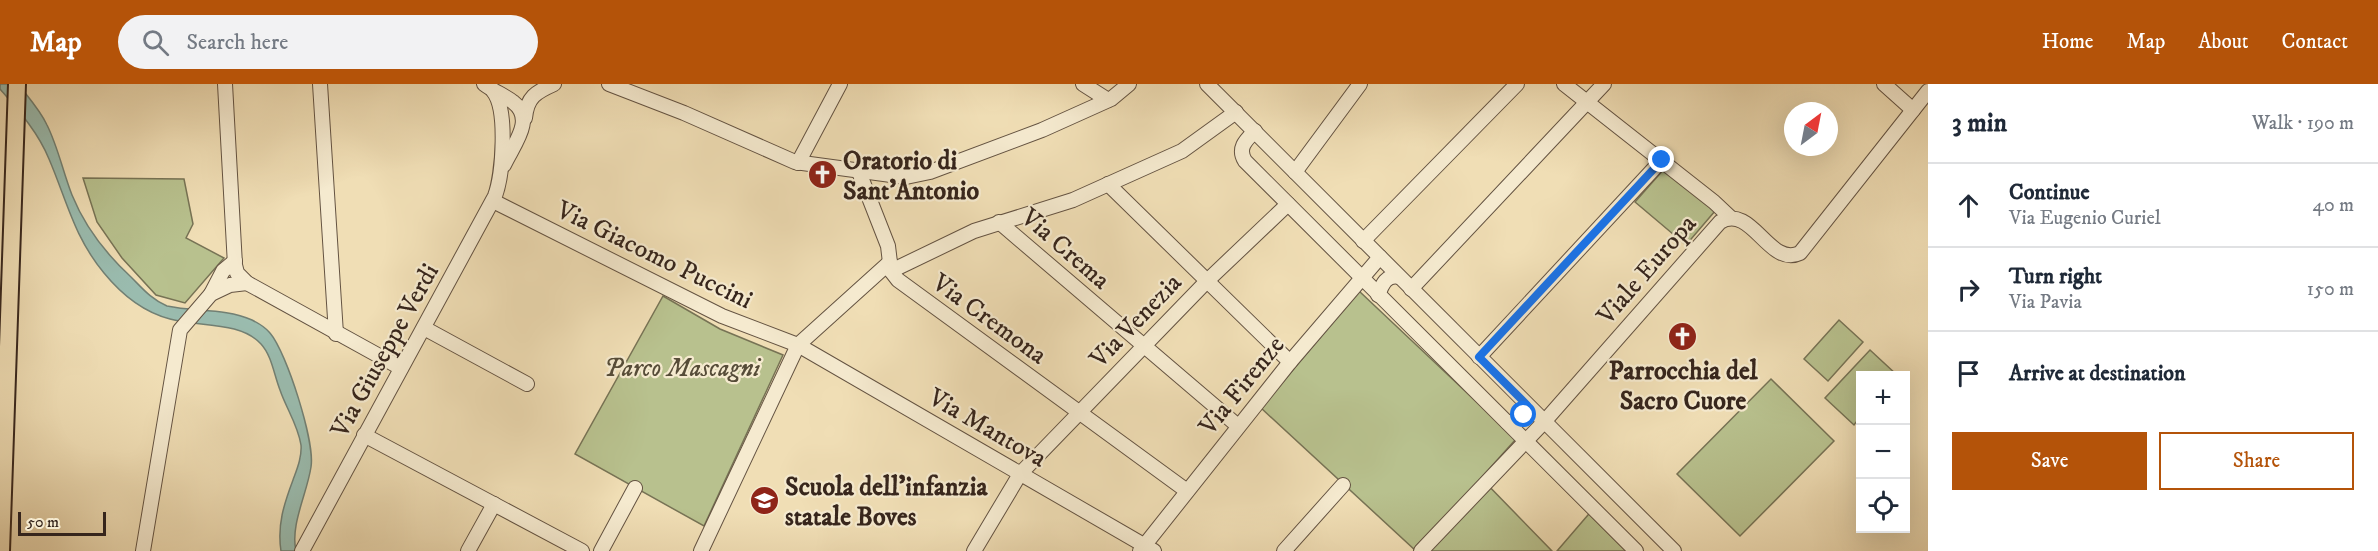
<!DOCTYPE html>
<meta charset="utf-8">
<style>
body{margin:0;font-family:"IM FELL DW Pica",serif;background:#f2f2f3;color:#1f2937}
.controls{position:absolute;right:18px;bottom:18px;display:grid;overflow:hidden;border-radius:0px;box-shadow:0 6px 24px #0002}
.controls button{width:54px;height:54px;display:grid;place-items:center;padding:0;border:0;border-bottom:2px solid #e0e1e3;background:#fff;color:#1f2937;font:30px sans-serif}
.compass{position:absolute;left:1784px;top:18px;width:54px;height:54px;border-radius:50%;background:#fff;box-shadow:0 6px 24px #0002;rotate:32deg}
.scale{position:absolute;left:18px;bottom:15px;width:88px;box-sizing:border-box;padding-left:6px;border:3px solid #36251c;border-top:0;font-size:16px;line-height:21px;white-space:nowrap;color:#36251c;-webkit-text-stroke:4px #f5eacf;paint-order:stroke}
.stop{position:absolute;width:18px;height:18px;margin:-14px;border:4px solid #1a73e8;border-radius:50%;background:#fff}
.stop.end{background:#1a73e8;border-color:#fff;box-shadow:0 2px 6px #0008}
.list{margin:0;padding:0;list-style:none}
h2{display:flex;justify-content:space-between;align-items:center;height:78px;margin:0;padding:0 24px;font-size:26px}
h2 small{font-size:20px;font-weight:400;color:#747a83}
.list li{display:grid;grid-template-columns:39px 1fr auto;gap:18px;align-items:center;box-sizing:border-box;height:84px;padding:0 24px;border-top:2px solid #e0e1e3}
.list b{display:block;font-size:22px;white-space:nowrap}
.list p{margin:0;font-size:20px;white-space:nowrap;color:#747a83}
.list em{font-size:20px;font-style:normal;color:#747a83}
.actions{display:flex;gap:12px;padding:18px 24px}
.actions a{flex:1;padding:14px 0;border:2px solid #b45309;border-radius:0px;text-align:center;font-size:21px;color:#b45309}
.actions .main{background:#b45309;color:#fff}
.icon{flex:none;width:33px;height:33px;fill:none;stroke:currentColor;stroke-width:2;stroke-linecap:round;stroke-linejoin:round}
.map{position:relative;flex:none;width:1928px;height:467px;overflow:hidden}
header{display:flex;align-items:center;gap:36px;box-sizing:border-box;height:84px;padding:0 30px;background:#b45309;color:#fff}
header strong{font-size:28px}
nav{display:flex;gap:33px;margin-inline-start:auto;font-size:21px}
.search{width:420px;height:54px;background:#f2f2f3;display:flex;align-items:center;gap:15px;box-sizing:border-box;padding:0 21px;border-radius:33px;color:#747a83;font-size:22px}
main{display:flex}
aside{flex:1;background:#fff}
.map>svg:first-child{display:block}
.green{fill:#b8c18e;stroke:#777355;stroke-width:1.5}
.water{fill:#9abcaf;stroke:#728074;stroke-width:1.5}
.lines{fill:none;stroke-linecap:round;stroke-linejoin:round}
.minor-casing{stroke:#645342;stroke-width:16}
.major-casing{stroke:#36251c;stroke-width:20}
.minor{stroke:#f5eacf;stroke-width:14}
.major{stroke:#f0deb5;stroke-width:16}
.route{stroke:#1a73e8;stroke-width:8}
.labels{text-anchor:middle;stroke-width:4.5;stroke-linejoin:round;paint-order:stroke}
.poi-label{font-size:26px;font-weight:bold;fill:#36251c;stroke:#f5eacf;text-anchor:start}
.street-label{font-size:26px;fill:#36251c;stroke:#f5eacf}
.park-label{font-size:26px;font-style:italic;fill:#564c38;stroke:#f5eacf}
</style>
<header>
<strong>Map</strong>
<div class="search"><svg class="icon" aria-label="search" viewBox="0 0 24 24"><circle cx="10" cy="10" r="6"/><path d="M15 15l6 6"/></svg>Search here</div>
<nav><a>Home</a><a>Map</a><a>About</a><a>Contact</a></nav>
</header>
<main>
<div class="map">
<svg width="1928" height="467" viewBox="0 0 1928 467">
<rect width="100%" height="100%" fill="#f0deb5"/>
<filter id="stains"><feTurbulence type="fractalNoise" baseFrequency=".00333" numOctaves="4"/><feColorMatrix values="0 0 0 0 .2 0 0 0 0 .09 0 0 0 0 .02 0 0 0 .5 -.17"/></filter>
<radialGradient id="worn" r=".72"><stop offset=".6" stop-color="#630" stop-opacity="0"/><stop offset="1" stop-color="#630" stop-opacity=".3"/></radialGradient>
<g class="green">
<path d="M1665,84l50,43 -29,34 -51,-43z"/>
<path d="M83,94l101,1 9,45 -7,14 38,20 -39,45 -29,-8 -34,-37 -25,-36z"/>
<path d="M1359,207l157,148 -35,39 71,73h-136l-155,-143z"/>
<path d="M663,212l57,33 63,26 -79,171 -129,-72z"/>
<path d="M1839,236l24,22 -35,39 -24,-22z"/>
<path d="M1870,266l27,25 -37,1v41l-6,8 -29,-27z"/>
<path d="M1771,295l63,62 -94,95 -63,-62z"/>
<path d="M1594,424l42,43h-79z"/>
</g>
<path class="water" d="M0,0h18c10,13 22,26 29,41 11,22 16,47 25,70 13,32 34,59 59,82 11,11 21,23 36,29 28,6 58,2 85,14 6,3 14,8 18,13 17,20 45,109 41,134 -4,27 -21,58 -15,84h-15c-4,-26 3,-47 12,-71 4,-11 9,-23 8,-35 -3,-20 -15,-37 -21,-55 -6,-15 -8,-34 -19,-46 -21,-23 -63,-17 -91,-25 -27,-7 -48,-24 -66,-46 -30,-36 -37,-72 -55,-114 -11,-27 -30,-48 -49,-70z"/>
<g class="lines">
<defs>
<g id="minor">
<path d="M225,0l10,181 2,8 10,10 154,85"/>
<path d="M320,0l16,250"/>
<path d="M484,0c9,7 20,11 29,18 23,17 0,43 -9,63"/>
<path d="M609,0l75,29 111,49 111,15 24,-5 112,-42 69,-31 18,-15"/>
<path d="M1083,0l25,16"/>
<path d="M1207,0l467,467"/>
<path d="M1564,0l150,118 17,16"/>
<path d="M1884,0l29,26"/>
<path d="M525,34c2,-21 11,-26 29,-34"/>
<path d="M1255,47c-9,9 -18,17 -10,30l391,390"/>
<path d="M798,79l42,-79"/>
<path d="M859,88l29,74 3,25 7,9 289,211"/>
<path d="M1295,88l65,-88"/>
<path d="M1108,100l182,178"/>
<path d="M493,117l229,115 76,29 356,206"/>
<path d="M999,138l239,204"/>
<path d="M1363,157l154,-157"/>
<path d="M891,187l83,-40 99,-31 109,-49 54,-39"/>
<path d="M1411,205l193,-205"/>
<path d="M211,210l12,-23 12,-10"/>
<path d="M1378,211c4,-10 8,-21 21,-18"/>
<path d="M424,244l103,56"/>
<path d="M1479,273l183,-197"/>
<path d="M1507,338c11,2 20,-5 20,-17"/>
<path d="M364,351l218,116"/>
<path d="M143,467l37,-221 31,-36 19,-9 17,-2"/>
<path d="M302,467l193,-355c8,-22 13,-87 -2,-105"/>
<path d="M468,467l26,-47"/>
<path d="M601,467l34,-63"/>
<path d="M701,467l97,-206 92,-83"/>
<path d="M974,467l46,-77 187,-193 81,-77"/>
<path d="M1140,467l150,-189 90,-105"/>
<path d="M1284,467l59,-66"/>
<path d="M1421,467l123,-129 176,-200c32,-19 49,46 80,31l128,-162"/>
</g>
<path id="major" d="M1,467l16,-467"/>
</defs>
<use href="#minor" class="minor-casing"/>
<use href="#major" class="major-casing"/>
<use href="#minor" class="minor"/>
<use href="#major" class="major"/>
</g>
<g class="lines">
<path class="route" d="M1524,331l3,-10 -48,-48 183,-197"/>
</g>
<defs>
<symbol id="church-disc" viewBox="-11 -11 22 22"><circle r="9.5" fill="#8f2418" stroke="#f5eacf"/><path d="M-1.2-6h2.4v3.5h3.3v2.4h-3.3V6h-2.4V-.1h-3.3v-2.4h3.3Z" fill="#fff"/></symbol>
<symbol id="school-disc" viewBox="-11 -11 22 22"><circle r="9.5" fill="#8f2418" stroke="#f5eacf"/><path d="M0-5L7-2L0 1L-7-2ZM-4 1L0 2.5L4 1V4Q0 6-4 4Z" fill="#fff"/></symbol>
</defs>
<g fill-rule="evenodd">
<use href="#church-disc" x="806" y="74" width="33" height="33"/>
<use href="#church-disc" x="1666" y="236" width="33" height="33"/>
<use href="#school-disc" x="748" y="400" width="33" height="33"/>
</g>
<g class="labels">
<g class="poi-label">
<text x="843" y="85">Oratorio di<tspan x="843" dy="30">Sant'Antonio</tspan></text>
<text x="1683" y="295" text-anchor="middle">Parrocchia del<tspan x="1683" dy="30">Sacro Cuore</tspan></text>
<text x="785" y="411">Scuola dell’infanzia<tspan x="785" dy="30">statale Boves</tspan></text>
</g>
<g class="street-label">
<text transform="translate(1066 164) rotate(41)" y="9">Via Crema</text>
<text transform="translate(655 170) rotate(26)" y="9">Via Giacomo Puccini</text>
<text transform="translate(1646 185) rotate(-49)" y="9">Viale Europa</text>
<text transform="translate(990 234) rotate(36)" y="9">Via Cremona</text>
<text transform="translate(1135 236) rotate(-46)" y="9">Via Venezia</text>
<text transform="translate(384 266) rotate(-61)" y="9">Via Giuseppe Verdi</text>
<text transform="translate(1241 301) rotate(-51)" y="9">Via Firenze</text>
<text transform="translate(988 343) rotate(30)" y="9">Via Mantova</text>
</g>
<g class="park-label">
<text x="682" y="292">Parco Mascagni</text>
</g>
</g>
<rect width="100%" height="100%" filter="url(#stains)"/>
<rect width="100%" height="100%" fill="url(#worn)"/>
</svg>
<div class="controls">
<button>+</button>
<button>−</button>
<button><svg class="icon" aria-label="locate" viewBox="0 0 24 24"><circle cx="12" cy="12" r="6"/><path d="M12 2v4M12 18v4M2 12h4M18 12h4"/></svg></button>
</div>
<svg class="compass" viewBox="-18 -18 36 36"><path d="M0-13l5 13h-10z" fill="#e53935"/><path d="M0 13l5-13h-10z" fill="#747a83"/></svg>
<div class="scale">50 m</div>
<div class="stop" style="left:1524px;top:331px"></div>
<div class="stop end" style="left:1662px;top:76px"></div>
</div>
<aside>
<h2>3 min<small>Walk · 190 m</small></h2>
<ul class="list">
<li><svg class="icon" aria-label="ahead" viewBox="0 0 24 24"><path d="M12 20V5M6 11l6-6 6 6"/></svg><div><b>Continue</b><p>Via Eugenio Curiel</p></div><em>40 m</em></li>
<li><svg class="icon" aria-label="right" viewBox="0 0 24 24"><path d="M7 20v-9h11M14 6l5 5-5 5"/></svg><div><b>Turn right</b><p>Via Pavia</p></div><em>150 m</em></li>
<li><svg class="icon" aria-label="arrive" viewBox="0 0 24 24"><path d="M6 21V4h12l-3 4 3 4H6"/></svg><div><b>Arrive at destination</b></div></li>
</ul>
<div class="actions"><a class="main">Save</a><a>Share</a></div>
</aside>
</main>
